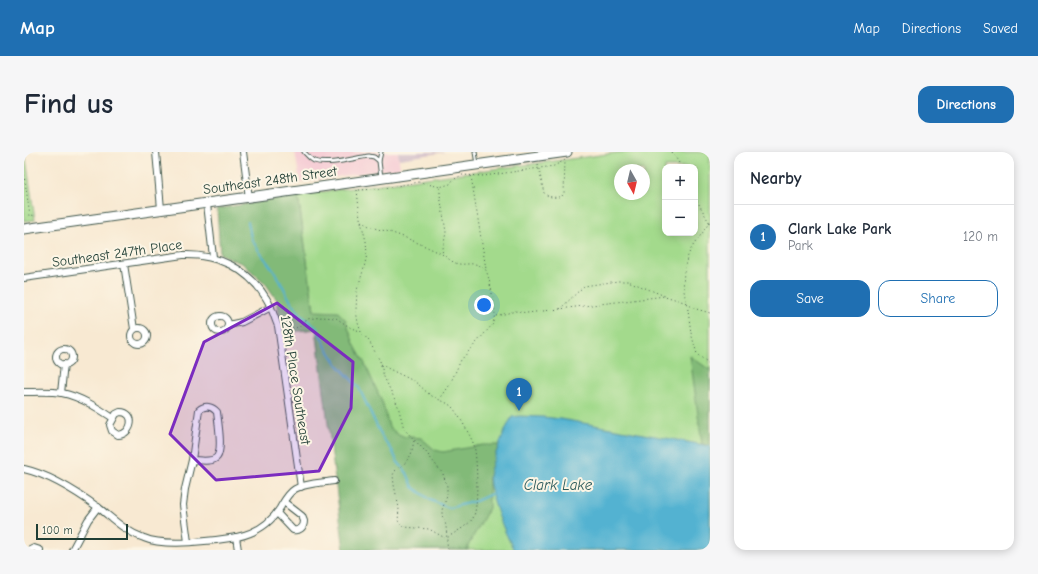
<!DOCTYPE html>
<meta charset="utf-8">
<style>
body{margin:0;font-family:"Comic Neue",sans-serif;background:#f6f6f7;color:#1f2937}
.controls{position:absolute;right:12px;top:12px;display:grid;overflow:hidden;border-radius:8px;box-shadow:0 2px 10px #0003}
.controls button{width:36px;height:36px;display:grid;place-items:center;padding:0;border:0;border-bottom:1px solid #e0e1e3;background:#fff;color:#1f2937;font:20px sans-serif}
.compass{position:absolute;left:590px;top:12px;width:36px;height:36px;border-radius:50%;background:#fff;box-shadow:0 2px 10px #0003;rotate:172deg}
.scale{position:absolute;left:12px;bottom:10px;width:92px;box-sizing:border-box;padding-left:4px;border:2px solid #1f3d34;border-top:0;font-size:11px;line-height:14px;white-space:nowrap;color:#1f3d34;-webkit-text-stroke:3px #fcf5e5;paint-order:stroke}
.you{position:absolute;left:460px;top:153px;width:14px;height:14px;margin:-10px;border:3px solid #fff;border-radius:50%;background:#1a73e8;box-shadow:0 0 0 6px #1a73e833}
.badge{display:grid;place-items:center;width:26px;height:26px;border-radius:50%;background:#1f6fb2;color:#fff;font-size:13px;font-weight:700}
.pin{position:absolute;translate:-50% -33px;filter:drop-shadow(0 1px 2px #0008)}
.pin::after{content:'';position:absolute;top:21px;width:14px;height:12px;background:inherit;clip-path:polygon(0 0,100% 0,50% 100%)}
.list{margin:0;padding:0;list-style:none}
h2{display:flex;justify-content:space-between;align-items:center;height:52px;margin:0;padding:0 16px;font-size:17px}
h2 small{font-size:13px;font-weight:400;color:#747a83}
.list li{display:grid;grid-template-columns:26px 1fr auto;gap:12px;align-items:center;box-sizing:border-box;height:64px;padding:0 16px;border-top:1px solid #e0e1e3}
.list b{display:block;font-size:15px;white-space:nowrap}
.list p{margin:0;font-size:13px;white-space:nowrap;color:#747a83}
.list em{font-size:13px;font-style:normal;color:#747a83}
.actions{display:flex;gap:8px;padding:12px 16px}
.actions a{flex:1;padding:9px 0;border:1px solid #1f6fb2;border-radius:12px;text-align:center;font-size:14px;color:#1f6fb2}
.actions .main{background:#1f6fb2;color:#fff}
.map{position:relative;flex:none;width:686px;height:398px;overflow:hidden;border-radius:12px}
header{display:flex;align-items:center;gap:24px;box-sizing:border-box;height:56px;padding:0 20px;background:#1f6fb2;color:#fff}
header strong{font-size:19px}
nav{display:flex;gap:22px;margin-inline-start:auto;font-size:14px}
.intro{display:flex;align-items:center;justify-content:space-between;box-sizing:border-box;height:96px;padding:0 24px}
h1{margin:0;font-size:28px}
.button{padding:10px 18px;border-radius:12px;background:#1f6fb2;color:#fff;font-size:14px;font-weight:700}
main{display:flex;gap:24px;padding:0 24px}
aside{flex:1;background:#fff;border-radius:12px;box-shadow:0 2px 10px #0003}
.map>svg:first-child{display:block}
.built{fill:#f6cfd6}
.industrial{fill:#d1bdc9}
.green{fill:#a3da8c;stroke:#618c60;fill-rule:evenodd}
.forest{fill:#82ba78;stroke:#507c56}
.water{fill:#53b2d1;stroke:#397882}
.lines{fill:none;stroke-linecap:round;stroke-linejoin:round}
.stream{stroke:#53b2d1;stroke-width:2}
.lane-casing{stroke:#40574c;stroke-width:5}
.street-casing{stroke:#40574c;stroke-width:8}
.secondary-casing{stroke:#40574c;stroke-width:11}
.path{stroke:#40574c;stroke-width:1;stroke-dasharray:1 3;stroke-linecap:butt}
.lane{stroke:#fff;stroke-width:3}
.street{stroke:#fff;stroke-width:6}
.secondary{stroke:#fff;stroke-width:9}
.marked{fill:#7b2cbf;fill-opacity:0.2;stroke:#7b2cbf;stroke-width:3;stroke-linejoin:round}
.labels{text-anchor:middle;stroke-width:4;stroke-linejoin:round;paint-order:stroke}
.street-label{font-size:14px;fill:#1f3d34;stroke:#fcf5e5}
.water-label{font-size:15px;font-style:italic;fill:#2c5a5b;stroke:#fcf5e5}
</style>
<header>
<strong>Map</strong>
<nav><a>Map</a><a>Directions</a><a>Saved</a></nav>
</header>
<div class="intro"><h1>Find us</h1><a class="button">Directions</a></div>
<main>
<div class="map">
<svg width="686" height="398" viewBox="0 0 686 398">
<rect width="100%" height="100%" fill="#fcf5e5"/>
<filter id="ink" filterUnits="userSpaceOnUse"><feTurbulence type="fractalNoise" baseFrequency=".025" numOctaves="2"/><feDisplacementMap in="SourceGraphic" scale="8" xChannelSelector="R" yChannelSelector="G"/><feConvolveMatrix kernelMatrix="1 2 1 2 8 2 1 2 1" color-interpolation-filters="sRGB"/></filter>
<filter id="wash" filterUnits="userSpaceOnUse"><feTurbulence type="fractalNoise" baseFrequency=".012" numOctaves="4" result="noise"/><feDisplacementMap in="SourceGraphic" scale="16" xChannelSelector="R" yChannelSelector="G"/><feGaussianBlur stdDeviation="0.9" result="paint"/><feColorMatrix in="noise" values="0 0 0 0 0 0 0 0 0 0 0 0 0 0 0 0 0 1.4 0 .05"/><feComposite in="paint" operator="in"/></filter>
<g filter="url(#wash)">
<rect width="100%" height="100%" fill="#f8e9d2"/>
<path class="built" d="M271,0h103l2,16 -100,14z"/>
<path class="industrial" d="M374,0h48l-47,7z"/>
<g class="green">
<path d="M0,0h1l10,68 -11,1z"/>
<path d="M599,0h87v398h-361l-12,-73 -39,-282zM641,15h30v66h-30zM596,18h24v24h-24z"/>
</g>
<g class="forest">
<path d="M274,43l16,116 24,1 7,7 9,25 10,18 19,42 6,23 11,9 21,2 14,12 8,2 40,-7h17l-11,31v32l-21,38v4h-124l-28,-221 -34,4 -5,-33 -12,-17 -22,-19 -23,-10 -3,-45z"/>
<path d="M666,204l20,14v76l-8,-2z"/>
</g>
<path class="water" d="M495,264l24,1 18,2 149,27v104h-196c-10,-18 -24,-53 -25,-73 0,-9 17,-51 23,-60z"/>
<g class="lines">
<path class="stream" d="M224,70l3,16 8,13 18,24 15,29 10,12 15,12 9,19 11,17 22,24 23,49 10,13 5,11 10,12 6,14 17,13 19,8 27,-7 15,-7"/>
</g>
</g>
<g filter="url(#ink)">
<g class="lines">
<defs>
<g id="lane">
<path d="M280,0c3,3 6,7 10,9 14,5 40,-3 55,-5l5,1 5,4"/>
<path d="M357,0l-2,9 2,17"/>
<path d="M451,0l2,12"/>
</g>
<g id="street">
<path d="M132,0l5,57"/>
<path d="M219,0l6,46"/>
<path d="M183,52l6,53"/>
<path d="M100,112l10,65"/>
<path d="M0,126l159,-23c34,-1 65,13 83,43 6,9 8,19 12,28l23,161"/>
<circle cx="196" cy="172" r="8"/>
<path d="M204,173l14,-3 29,-15"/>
<circle cx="115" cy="184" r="8"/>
<circle cx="40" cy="205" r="8"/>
<path d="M0,240c12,0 26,-1 38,1 19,4 36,15 51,25"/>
<path d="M37,241l3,-29"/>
<path d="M96,260c17,0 12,23 -2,23l-6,-4 -2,-6 6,-11z"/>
<path d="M0,317c27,6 53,23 75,39 14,11 27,24 45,30 20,9 70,3 93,-1 19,-4 33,-13 43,-29 4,-7 8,-15 15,-19 11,-6 27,-6 39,-8"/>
<path d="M253,361l16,17c6,1 11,-2 11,-9l-2,-5 -18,-14"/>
<path d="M212,385l2,13"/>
<path d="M164,390l-5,-37 2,-16 7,-29 7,-50c6,-5 13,-4 18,2 1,10 6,37 0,45 -5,6 -18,3 -25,3"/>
<path d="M6,398l4,-2 6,2"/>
<path d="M48,398l16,-30 10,-13"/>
</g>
<path id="secondary" d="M0,77l543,-77"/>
</defs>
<use href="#lane" class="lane-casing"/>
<use href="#street" class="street-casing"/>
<use href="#secondary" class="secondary-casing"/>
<g class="path">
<path d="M648,0l7,11 -1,4"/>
<path d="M514,13l6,28c5,5 12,5 18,3l2,-3 1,-32"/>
<path d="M0,23l6,41 3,-1v3"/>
<path d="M447,24l15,93"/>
<path d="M416,36v7l6,37 -4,22"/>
<path d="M333,38l3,28 6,23 1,13 -3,14 -7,22 -1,20 2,13 3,9 8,9 11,20 4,16 14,29 6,23 21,22 18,23 4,12v10l-5,14v6c6,6 4,25 6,34"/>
<path d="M335,38l21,-1 39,-7 21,5 10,-3 3,-4 9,-5 22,1 70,-10 11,-6"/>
<path d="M671,45l15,27"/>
<path d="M337,69c14,10 19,7 34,13 15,5 30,12 45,19 6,3 12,10 19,11 9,1 18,-3 26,5 4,4 9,36 10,44l-2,11 -32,36 -12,26 -9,13"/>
<path d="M685,70c-5,11 -14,19 -19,29 -7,15 -9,36 -3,52l6,5 17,5"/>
<path d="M536,157l24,-23 34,-5h10l37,15"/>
<path d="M472,164l20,-5 11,2 138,-17 22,7 4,30 6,21 2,2 11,8"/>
<path d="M260,177c11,-1 17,0 23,-10l15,-2 14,1 15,10 9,3"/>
<path d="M357,212c10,7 22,11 32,17 8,4 12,11 19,15 6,4 13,5 19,10 6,5 20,31 23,39 3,12 5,63 -1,73 -5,8 -18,14 -26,20"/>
<path d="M390,289l-3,14 -7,9 -9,7 -2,4 1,10 5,23 -1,13 6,6 25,2 16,9"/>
</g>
<use href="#lane" class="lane"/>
<use href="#street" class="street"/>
<use href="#secondary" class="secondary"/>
</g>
</g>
<path class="marked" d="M253,151l76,59 -2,46 -32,63 -103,9 -46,-46 34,-92z"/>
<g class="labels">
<g class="street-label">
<text transform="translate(246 28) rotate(-8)" y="5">Southeast 248th Street</text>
<text transform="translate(93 101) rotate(-8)" y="5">Southeast 247th Place</text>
<text transform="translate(272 228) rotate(81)" y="5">128th Place Southeast</text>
</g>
<g class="water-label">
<text x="534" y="338">Clark Lake</text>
</g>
</g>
</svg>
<div class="controls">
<button>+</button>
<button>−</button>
</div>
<svg class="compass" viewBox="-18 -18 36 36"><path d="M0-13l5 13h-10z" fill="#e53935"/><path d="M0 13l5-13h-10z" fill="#747a83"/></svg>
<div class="scale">100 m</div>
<div class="you"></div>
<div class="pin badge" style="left:495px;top:259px">1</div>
</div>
<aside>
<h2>Nearby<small></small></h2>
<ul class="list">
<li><span class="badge">1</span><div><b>Clark Lake Park</b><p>Park</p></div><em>120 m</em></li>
</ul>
<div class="actions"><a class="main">Save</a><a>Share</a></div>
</aside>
</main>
